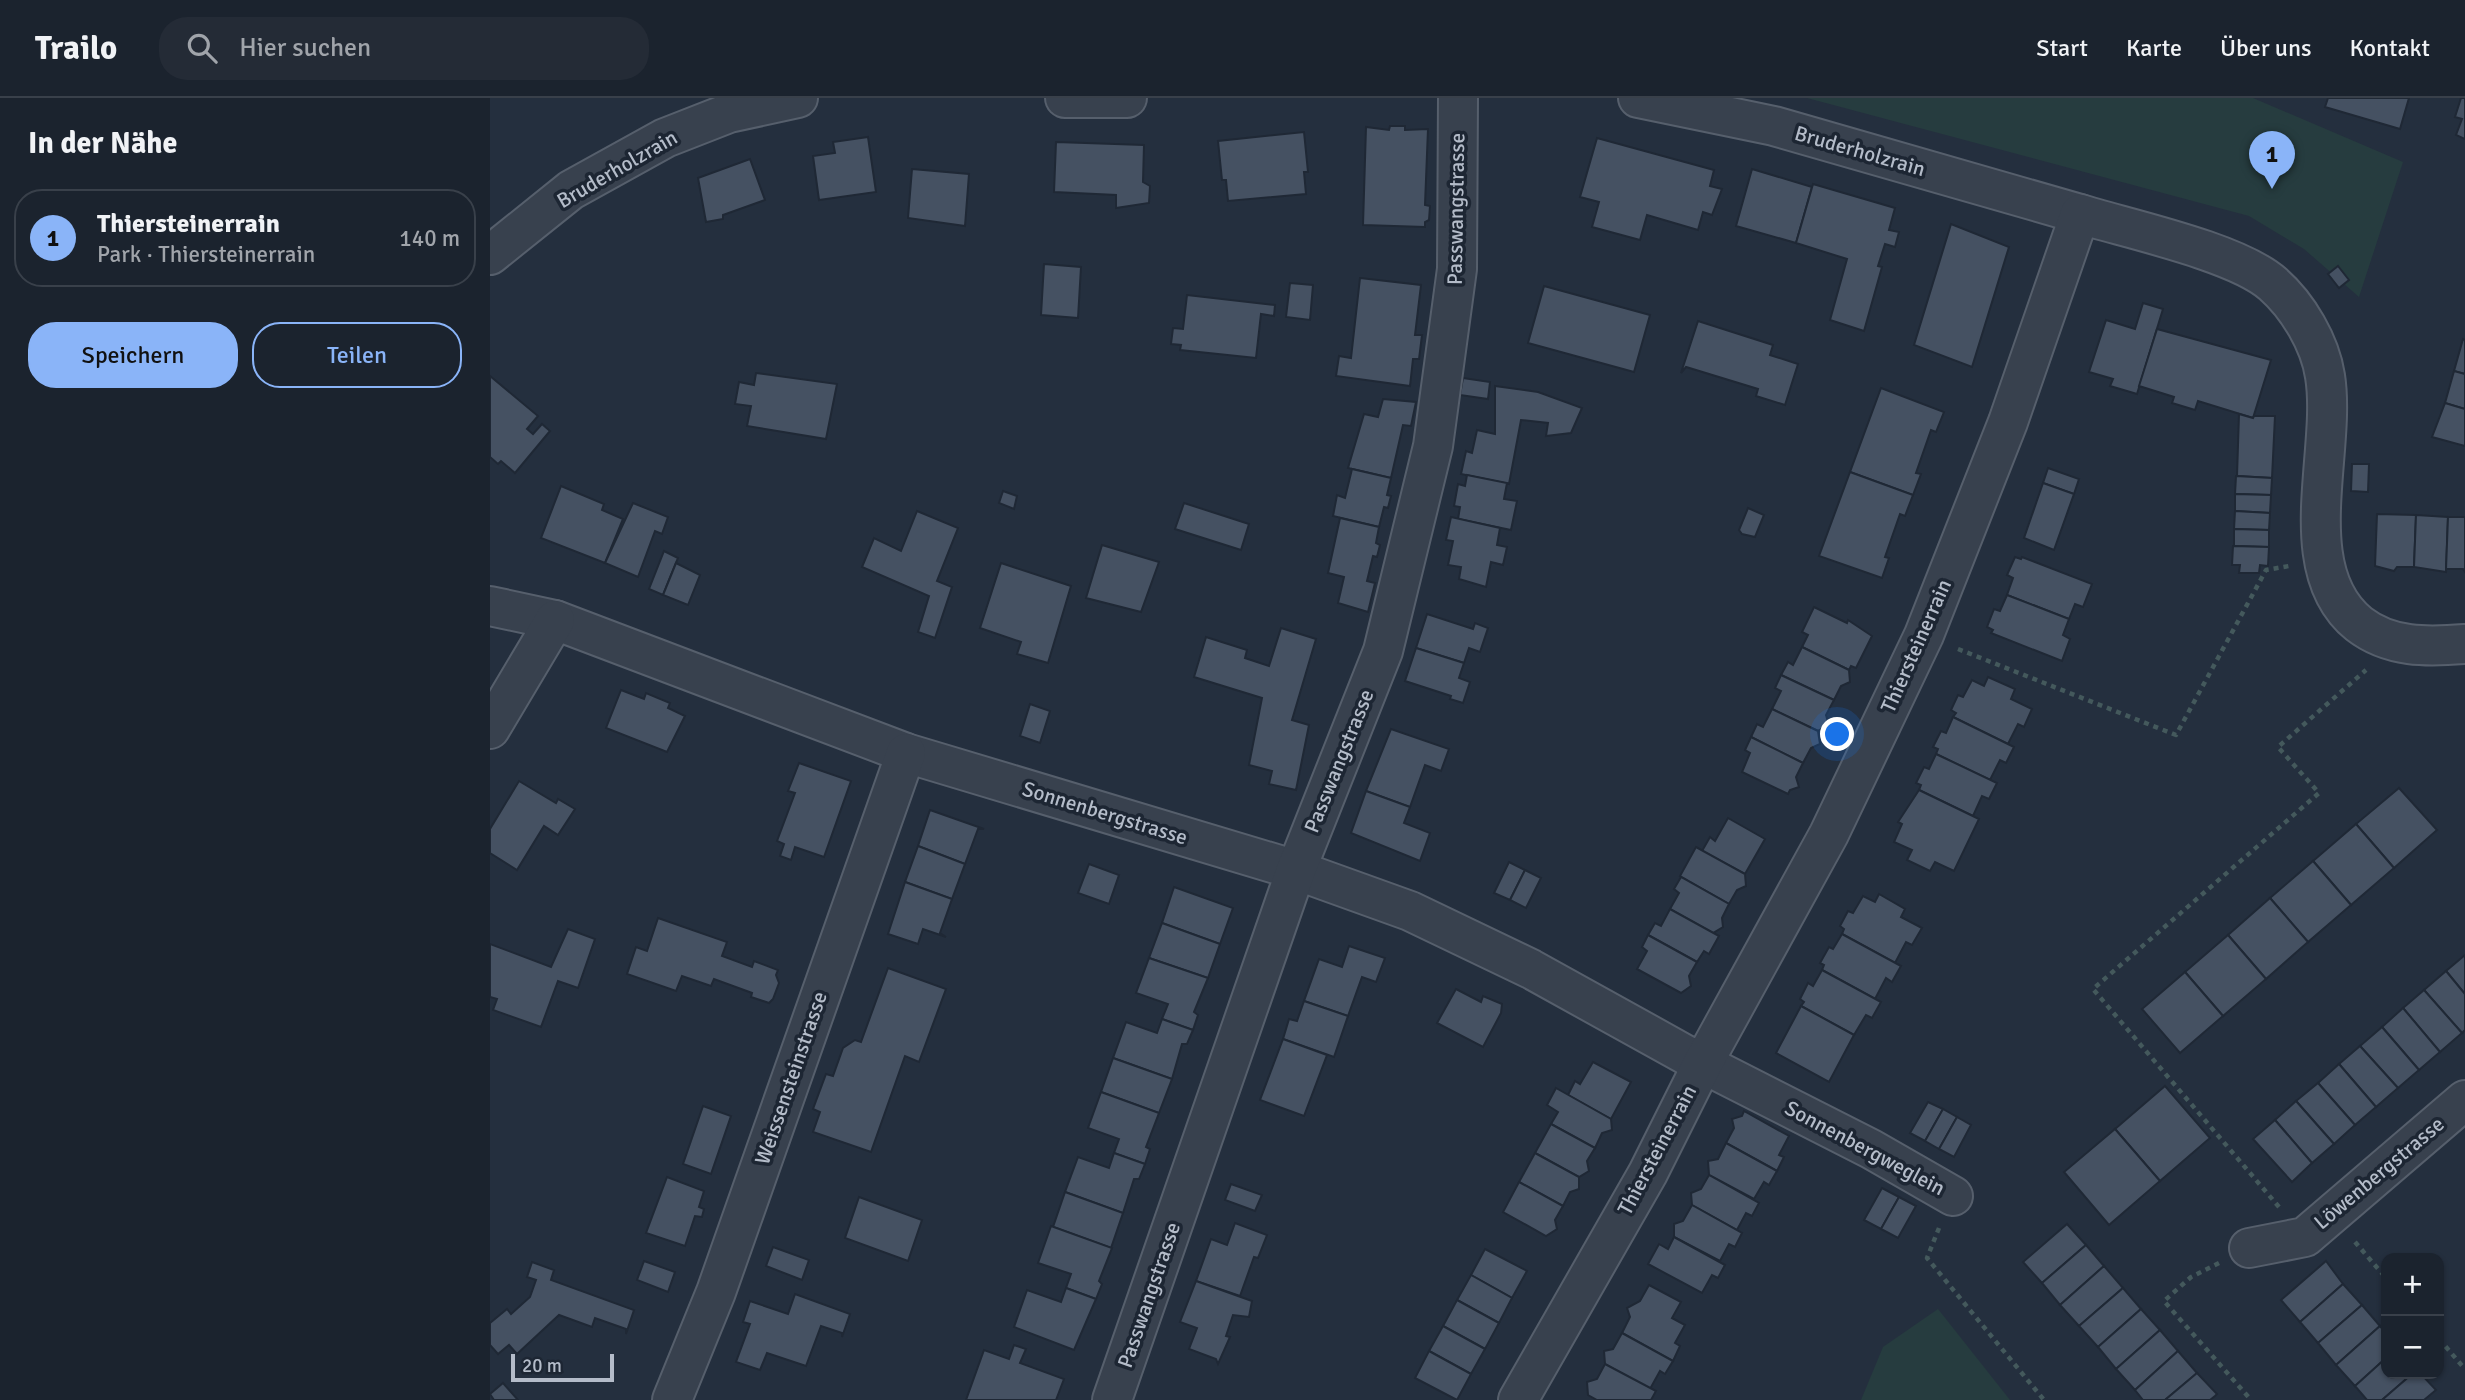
<!DOCTYPE html>
<html lang="de">
<meta charset="utf-8">
<style>
body{margin:0;font-family:Signika,sans-serif;background:#242b36;color:#f1f3f6}
.controls{position:absolute;right:21px;bottom:21px;display:grid;overflow:hidden;border-radius:14px;box-shadow:0 2px 5px #0004}
.controls button{width:63px;height:63px;display:grid;place-items:center;padding:0;border:0;border-bottom:2px solid #39404a;background:#1b232e;color:#f1f3f6;font:35px sans-serif}
.scale{position:absolute;left:21px;bottom:18px;width:103px;box-sizing:border-box;padding-left:7px;border:4px solid #b4bcc9;border-top:0;font-size:19px;line-height:24px;white-space:nowrap;color:#b4bcc9;-webkit-text-stroke:5px #1d2633;paint-order:stroke}
.you{position:absolute;left:1348px;top:637px;width:24px;height:24px;margin:-18px;border:5px solid #fff;border-radius:50%;background:#1a73e8;box-shadow:0 0 0 10px #1a73e833}
.badge{display:grid;place-items:center;width:46px;height:46px;border-radius:50%;background:#8ab4f8;color:#111;font-size:23px;font-weight:700}
.pin{position:absolute;translate:-50% -58px;filter:drop-shadow(0 2px 4px #0008)}
.pin::after{content:'';position:absolute;top:37px;width:24px;height:21px;background:inherit;clip-path:polygon(0 0,100% 0,50% 100%)}
.list{margin:0;padding:0;list-style:none}
h2{display:flex;justify-content:space-between;align-items:center;height:91px;margin:0;padding:0 28px;font-size:30px}
h2 small{font-size:23px;font-weight:400;color:#a0a4aa}
.list li{display:grid;grid-template-columns:46px 1fr auto;gap:21px;align-items:center;box-sizing:border-box;height:98px;margin:0 14px 14px;padding:0 14px;border:2px solid #39404a;border-radius:28px}
.list b{display:block;font-size:26px;white-space:nowrap}
.list p{margin:0;font-size:23px;white-space:nowrap;color:#a0a4aa}
.list em{font-size:23px;font-style:normal;color:#a0a4aa}
.actions{display:flex;gap:14px;padding:21px 28px}
.actions a{flex:1;padding:16px 0;border:2px solid #8ab4f8;border-radius:28px;text-align:center;font-size:24px;color:#8ab4f8}
.actions .main{background:#8ab4f8;color:#111}
.icon{flex:none;width:38px;height:38px;fill:none;stroke:currentColor;stroke-width:2;stroke-linecap:round;stroke-linejoin:round}
.map{position:relative;flex:none;width:1975px;height:1302px;overflow:hidden}
header{display:flex;align-items:center;gap:42px;box-sizing:border-box;height:98px;padding:0 35px;background:#1b232e;border-bottom:2px solid #39404a}
header strong{font-size:33px}
nav{display:flex;gap:38px;margin-inline-start:auto;font-size:24px}
.search{width:490px;height:63px;background:#242b36;display:flex;align-items:center;gap:18px;box-sizing:border-box;padding:0 24px;border-radius:28px;color:#a0a4aa;font-size:26px}
main{display:flex}
aside{flex:1;background:#1b232e}
.map>svg:first-child{display:block}
.green{fill:#263c3f}
.building{fill:#455162;stroke:#1f2835;stroke-width:2}
.lines{fill:none;stroke-linecap:round;stroke-linejoin:round}
.street-casing{stroke:#565f6c;stroke-width:42}
.path{stroke:#44595c;stroke-width:4.5;stroke-dasharray:5 5;stroke-linecap:butt}
.street{stroke:#38414e;stroke-width:38}
.labels{text-anchor:middle;stroke-width:7;stroke-linejoin:round;paint-order:stroke}
.street-label{font-size:21px;fill:#b4bcc9;stroke:#1d2633}
</style>
<header>
<strong>Trailo</strong>
<div class="search"><svg class="icon" aria-label="search" viewBox="0 0 24 24"><circle cx="10" cy="10" r="6"/><path d="M15 15l6 6"/></svg>Hier suchen</div>
<nav><a>Start</a><a>Karte</a><a>Über uns</a><a>Kontakt</a></nav>
</header>
<main>
<aside>
<h2>In der Nähe<small></small></h2>
<ul class="list">
<li><span class="badge">1</span><div><b>Thiersteinerrain</b><p>Park · Thiersteinerrain</p></div><em>140 m</em></li>
</ul>
<div class="actions"><a class="main">Speichern</a><a>Teilen</a></div>
</aside>
<div class="map">
<svg width="1975" height="1302" viewBox="0 0 1975 1302">
<rect width="100%" height="100%" fill="#242f3e"/>
<g class="green">
<path d="M1317,0h446l150,64 -44,135 -55,-48 -55,-33z"/>
<path d="M1448,1211l72,91h-149l22,-53z"/>
</g>
<g class="building">
<path d="M1838,0h81l-9,31 -75,-22z"/>
<path d="M1971,0h4v41l-9,-4 6,-16 -7,-2z"/>
<path d="M900,28h15v4l23,-1 -3,76 5,1 -1,14 -4,2v5l-62,-2 3,-98 23,3z"/>
<path d="M814,34l4,40h-4l2,22 -78,7 -2,-21h-4l-4,-39z"/>
<path d="M378,39l8,55 -57,8 -6,-44 22,-3 -2,-11z"/>
<path d="M1107,40l117,32 -4,16 12,3 -10,26 -9,-3 -5,18 -51,-15 -7,25 -48,-13 7,-25 -19,-5z"/>
<path d="M566,44l88,3 -1,37 7,4 -1,17 -33,5v-13l-62,-3z"/>
<path d="M260,61l15,41 -42,15v4l-17,3 -8,-44z"/>
<path d="M422,71l57,5 -4,52 -57,-8z"/>
<path d="M1262,71l60,18 -16,56 -60,-17z"/>
<path d="M1323,86l82,24 -6,22 10,2 -4,15 -10,-3 -7,22 4,1 -18,64 -34,-11 17,-61 -51,-16z"/>
<path d="M1461,126l58,23 -37,120 -58,-22z"/>
<path d="M554,166l37,3 -3,51 -37,-3z"/>
<path d="M1848,168l11,14 -10,8 -11,-14z"/>
<path d="M870,180l61,7 -6,50h7l-3,24h-6l-3,27 -74,-10 3,-20 12,2z"/>
<path d="M800,185l23,2 -3,35 -24,-3z"/>
<path d="M1054,188l106,29 -16,57 -106,-29z"/>
<path d="M697,197l88,10 -1,11 -13,-2 -5,44 -76,-8 1,-5 -10,-1 2,-16 10,1z"/>
<path d="M1653,205l20,6 -26,85 -27,-8 3,-7 -24,-7 17,-52 29,9z"/>
<path d="M1208,223l75,24 -3,10 28,9 -13,41 -29,-9 2,-7 -72,-22 -5,6z"/>
<path d="M1667,231l114,31 -18,58 -55,-17 -3,9 -23,-7 2,-6 -35,-11z"/>
<path d="M1973,241l2,1v34l-11,-3z"/>
<path d="M1964,273l11,3v35l-20,-6z"/>
<path d="M266,275l81,11 -11,55 -79,-13 4,-20 -16,-2 4,-22 15,3z"/>
<path d="M0,278l48,40 -11,13 6,5 9,-10 8,7 -35,42 -14,-12 -3,3 -8,-7z"/>
<path d="M973,280l27,4 -2,17 -28,-4z"/>
<path d="M1005,288l43,6 44,16 -11,25 -25,3 2,-13 -27,-3 -12,64 -48,-10 5,-23 6,2 5,-23 18,4z"/>
<path d="M1391,290l63,24 -8,20 -5,-2 -15,43 5,1 -8,21 -63,-23z"/>
<path d="M893,301l33,3 -5,24 -8,-1 -12,53 -43,-10 16,-54 14,3z"/>
<path d="M1955,305l20,6v37l-33,-9z"/>
<path d="M1749,316l14,4 1,-2h21l-3,62 -35,-2z"/>
<path d="M1862,366h17l-1,28 -17,-1z"/>
<path d="M1558,370l31,11 -5,15 -31,-11z"/>
<path d="M862,371l39,9 -4,17 4,1 -3,12 -4,-1 -5,20 -46,-11 4,-21 8,3z"/>
<path d="M1360,374l63,23 -8,21 -5,-2 -15,43 4,1 -7,20 -63,-22z"/>
<path d="M977,377l40,8 -3,16 13,2 -6,29 -53,-11 2,-12 -6,-1 4,-22 7,2z"/>
<path d="M1746,378l36,2 -1,17 -36,-1z"/>
<path d="M1553,385l31,11 -20,56 -30,-12z"/>
<path d="M71,388l43,18 -2,6 21,9 -18,44 -64,-25z"/>
<path d="M513,393l14,5 -3,13 -15,-6z"/>
<path d="M1745,396l36,1 -1,18 -35,-2z"/>
<path d="M143,405l35,14 -6,17 -7,-3 -17,46 -33,-14z"/>
<path d="M694,405l65,21 -8,26 -66,-21z"/>
<path d="M1258,410l16,7 -9,22 -13,-3 -3,-4z"/>
<path d="M427,413l41,17 -21,53 15,6 -17,51 -17,-6 11,-36 -67,-29 12,-29 27,13z"/>
<path d="M1745,413l35,2 -1,17 -35,-1z"/>
<path d="M1887,416l39,1 -2,52h-17l-3,4 -19,-5z"/>
<path d="M1926,417l32,2 -2,55 -32,-5z"/>
<path d="M961,419l49,11 -3,17 10,2 -4,18 -12,-3 -5,25 -27,-8 2,-12 -13,-2 5,-24 -7,-1z"/>
<path d="M1958,419h17v55l-2,-3h-17z"/>
<path d="M850,420l39,9 -3,16 4,2 -3,12 -4,-1 -6,25 8,2 -7,29 -30,-9 6,-26 -16,-4z"/>
<path d="M1744,431l35,1v17l-35,-1z"/>
<path d="M612,447l57,17 -18,50 -55,-14z"/>
<path d="M1743,448l36,1 -1,19 -8,-1 -1,8h-20l1,-8h-8z"/>
<path d="M174,453l14,7 -15,37 -14,-6z"/>
<path d="M1525,459l6,2 1,-2 70,27 -9,23 -8,-3 -6,15 -62,-24 6,-17 -6,-3z"/>
<path d="M186,465l24,12 -12,30 -25,-10z"/>
<path d="M511,465l70,23 -23,77 -31,-9 4,-12 -41,-14z"/>
<path d="M1517,497l62,24 -6,16 7,4 -8,22 -71,-28 2,-3 -6,-3 7,-18 6,2z"/>
<path d="M1324,509l33,16 1,-3 24,16 -16,32 -5,-2 -2,4 -47,-23 6,-12 -6,-3z"/>
<path d="M937,516l46,15 2,-6 13,5 -8,24 -11,-4 -5,15 -48,-15z"/>
<path d="M791,530l35,11 -24,81 17,5 -13,65 -27,-6 3,-13 -23,-6 13,-67 -68,-21 12,-40 41,13 -2,8 24,8z"/>
<path d="M1312,549l47,23 1,12 -9,4 -7,14 -53,-25 7,-13 5,3z"/>
<path d="M926,550l48,15 -5,15 11,4 -7,21 -13,-4 1,-3 -46,-15z"/>
<path d="M1291,577l53,25 -8,15 3,10 -11,6 -46,-22 9,-18 -6,-3z"/>
<path d="M1498,579l27,12 -4,10 21,10 -8,18 -6,-3 -10,20 -55,-27 3,-4 -5,-3 7,-15 5,2 9,-17 12,6z"/>
<path d="M131,592l23,9 2,-6 24,10 -2,5 17,8 -18,36 -61,-24z"/>
<path d="M540,606l20,7 -10,32 -20,-7z"/>
<path d="M1282,611l46,22 2,13 -9,4 -8,15 -52,-26 6,-13 6,3z"/>
<path d="M1463,619l61,30 -8,16 -6,-3 -10,20 -54,-26 2,-5 -5,-2 8,-16 5,2z"/>
<path d="M901,631l58,20 -8,22 -16,-6 -15,42 -44,-16z"/>
<path d="M1261,639l52,26 -7,14 3,10 -9,3 -2,4 -46,-22 8,-19 -5,-3z"/>
<path d="M1446,656l61,29 -8,16 -7,-3 -9,20 -54,-26 2,-5 -5,-2 8,-16 5,2z"/>
<path d="M309,665l52,18 -27,76 -29,-10 -4,13 -11,-4 4,-12 -7,-3 18,-48 -7,-2z"/>
<path d="M29,683l37,22 2,-4 17,10 -17,26 -14,-9 -27,44 -27,-17v-24z"/>
<path d="M1909,690l38,42 -43,38 -38,-44z"/>
<path d="M1429,692l60,29 -25,52 -19,-9 -5,9 -23,-11 5,-10 -18,-8 8,-18 -4,-2z"/>
<path d="M876,693l44,16 -6,16 26,10 -10,28 -69,-28z"/>
<path d="M440,712l54,19h-6l-13,35 -47,-18z"/>
<path d="M1238,720l37,21 -20,35 -43,-23 8,-14 5,4z"/>
<path d="M1866,726l38,44 -43,37 -38,-44z"/>
<path d="M428,748l47,18 -13,35 -47,-17z"/>
<path d="M1206,749l49,27 1,12 -9,4 -8,14 -49,-28z"/>
<path d="M1823,763l38,44 -43,37 -38,-44z"/>
<path d="M1019,764l16,8 -15,30 -16,-7z"/>
<path d="M599,766l30,11 -10,29 -31,-11z"/>
<path d="M1035,772l16,8 -15,30 -16,-8z"/>
<path d="M1191,779l48,27 -7,14 1,9 -10,6 -43,-24 9,-16 -5,-4z"/>
<path d="M415,784l47,17 -12,34 6,4 -23,-8 -5,15 -30,-10z"/>
<path d="M684,789l59,21 -13,36 -58,-21z"/>
<path d="M1389,796l26,15 -4,8 21,11 -10,17 -6,-3 -11,21 -53,-29 2,-5 -4,-3 8,-15 5,2 10,-17 12,6z"/>
<path d="M1780,800l38,44 -42,37 -38,-44z"/>
<path d="M1180,811l49,27 -10,18 -5,-3 -7,11 -49,-27 7,-12 6,3z"/>
<path d="M168,820l69,24 -5,14 30,11 2,-6 24,9 -2,5 3,8 -6,16 -4,4 -18,-6 1,-4 -38,-14 -3,7 -29,-10 -6,15 -49,-17 9,-27 11,4z"/>
<path d="M672,825l58,21 -12,34 -59,-20z"/>
<path d="M78,831l27,10 -17,49 -20,-7 -17,46 -48,-17 4,-11 -7,-2v-53l61,23z"/>
<path d="M1352,836l59,32 -9,16 -6,-4 -11,21 -53,-29 2,-5 -4,-2 9,-16 4,2z"/>
<path d="M1158,837l49,27 -8,14 2,10 -10,7 -44,-24 10,-18 -5,-4z"/>
<path d="M1738,837l38,44 -43,37 -38,-44z"/>
<path d="M859,848l36,12 -9,24 -14,-5 -14,39 -44,-15 15,-42 23,8z"/>
<path d="M1975,857v39l-19,-23z"/>
<path d="M659,860l59,20 -14,34 4,3 -5,15 -31,-11 6,-15 -32,-11z"/>
<path d="M398,870l58,21 -27,73 -14,-6 -34,96 -58,-20 7,-20 -7,-3 13,-35 7,2 10,-28 12,-8 6,2z"/>
<path d="M1332,872l59,32 -9,16 -6,-3 -12,20 -53,-29 3,-4 -4,-3 8,-16 5,3z"/>
<path d="M1956,873l19,23v36l-3,3 -38,-43z"/>
<path d="M1695,874l38,44 -43,37 -38,-44z"/>
<path d="M966,891l25,13 2,-6 19,8 -1,9 -18,34 -46,-24z"/>
<path d="M1934,892l38,43 -22,19 -37,-44z"/>
<path d="M814,903l44,15 -14,41 -51,-18 6,-20 8,2z"/>
<path d="M1311,908l53,29 -25,47 -53,-29z"/>
<path d="M1913,910l37,44 -21,18 -37,-43z"/>
<path d="M672,921l31,11 -6,14h-5l-10,35 -59,-21 13,-36 31,11z"/>
<path d="M1892,929l37,43 -21,18 -38,-42z"/>
<path d="M793,941l44,16 -23,61 -44,-16z"/>
<path d="M1870,948l38,42 -22,19 -37,-43z"/>
<path d="M623,960l59,21 -13,34 -58,-21z"/>
<path d="M1103,964l38,20 -20,37 -43,-24 7,-14 5,3z"/>
<path d="M1849,966l37,43 -21,18 -37,-42z"/>
<path d="M1828,985l37,42 -21,19 -38,-43z"/>
<path d="M1675,988l45,52 -50,43 -45,-52z"/>
<path d="M1066,990l55,31 1,11 -10,3 -7,15 -44,-24 7,-12 -11,-7z"/>
<path d="M611,994l58,21 -13,34 4,2 -5,15 -31,-11 5,-14 -31,-11z"/>
<path d="M1806,1003l38,43 -22,19 -37,-43z"/>
<path d="M1438,1004l15,7 -18,32 -15,-8z"/>
<path d="M213,1008l28,10 -20,58 -28,-10z"/>
<path d="M1453,1011l14,8 -18,32 -14,-8z"/>
<path d="M1254,1013l45,25 -10,19 5,2 -7,14 -51,-28 8,-15 -2,-9 10,-3z"/>
<path d="M1467,1019l14,8 -17,32 -15,-8z"/>
<path d="M1785,1022l37,43 -20,19 -39,-43z"/>
<path d="M1061,1026l44,24 -8,13 2,10 -10,6 -44,-24z"/>
<path d="M1625,1031l45,52 -51,44 -45,-53z"/>
<path d="M1236,1045l51,28 -8,14 -5,-3 -10,17 -45,-24 -1,-14 10,-2z"/>
<path d="M624,1055l31,11 -6,15h-5l-11,34 -58,-21 13,-35 31,11z"/>
<path d="M1045,1055l44,24v12l-9,3 -7,14 -44,-24z"/>
<path d="M1219,1077l50,28 -7,13 -6,-3 -9,17 -45,-25 -1,-12 10,-4z"/>
<path d="M177,1079l37,14 -5,16 5,2 -2,8 -7,-1 -10,30 -39,-13z"/>
<path d="M1029,1084l44,24 -8,14 2,9 -11,7 -43,-24z"/>
<path d="M741,1086l31,11 -7,16 -30,-11z"/>
<path d="M1392,1090l17,9 -18,32 -17,-9z"/>
<path d="M575,1094l58,21 -12,35 -58,-21z"/>
<path d="M369,1099l63,23 -14,41 -63,-23z"/>
<path d="M1409,1099l17,9 -18,32 -17,-9z"/>
<path d="M1202,1107l50,28 -7,14 -6,-3 -9,17 -46,-24v-13l9,-3z"/>
<path d="M745,1125l32,12 -9,23 -4,-1 -14,39 -44,-15 15,-42 16,6z"/>
<path d="M1577,1126l19,21 -44,38 -19,-21z"/>
<path d="M561,1128l61,22 -13,33 3,3 -6,15 -30,-11 5,-14 -33,-11z"/>
<path d="M1184,1139l51,28 -7,13 -6,-3 -10,18 -54,-29 11,-20 9,5z"/>
<path d="M1596,1147l18,21 -44,39 -18,-22z"/>
<path d="M283,1149l36,13 -7,20 -36,-14z"/>
<path d="M995,1151l42,22 -15,27 -41,-23z"/>
<path d="M154,1163l31,11 -7,20 -31,-12z"/>
<path d="M1836,1163l17,23 -43,38 -19,-22z"/>
<path d="M42,1164l22,8 -3,10 83,30 -8,24v-5l-31,-11 -3,9 -33,-12 -42,39 -8,-9 -11,9 -8,-9v-22l17,-14 4,5 19,-17 6,-17 -9,-3z"/>
<path d="M1614,1168l19,22 -44,38 -19,-21z"/>
<path d="M981,1177l41,23 -13,25 -42,-23z"/>
<path d="M706,1183l56,20 -3,16 -16,-2 -7,21 4,1 -12,27 -2,-5 -27,-10 8,-21 -17,-6z"/>
<path d="M1853,1186l19,21 -44,38 -18,-21z"/>
<path d="M1159,1187l32,17 -9,16 13,7 -10,18 5,3 -7,15 -51,-28 8,-16 -3,-9 13,-7z"/>
<path d="M576,1190l30,11 -22,51 -60,-23 13,-37 34,12z"/>
<path d="M1633,1190l18,21 -43,38 -19,-21z"/>
<path d="M305,1196l55,20 -8,23v-4l-21,-7 -15,40 -39,-13 -7,17 -24,-8 14,-38 -7,-2 7,-21 38,13z"/>
<path d="M967,1202l42,23 -14,26 -42,-23z"/>
<path d="M1872,1207l18,21 -44,39 -18,-22z"/>
<path d="M1651,1211l19,21 -44,39 -18,-22z"/>
<path d="M953,1228l42,23 -14,25 -42,-23z"/>
<path d="M1890,1228l6,7v25l-31,28 -19,-21z"/>
<path d="M1670,1232l18,21 -43,39 -19,-21z"/>
<path d="M1132,1235l51,28 -8,13 -5,-3 -10,18 -45,-25 -1,-13 9,-2z"/>
<path d="M524,1247l12,4 -6,14 44,16 -8,21h-90l18,-50 25,9z"/>
<path d="M939,1253l42,23 -14,26 -42,-22z"/>
<path d="M1688,1253l19,22 -32,27h-22l-8,-10z"/>
<path d="M1896,1260v16h26l-30,26h-15l-12,-14z"/>
<path d="M1115,1266l51,27 -5,9h-54l-9,-5 -1,-13 10,-3z"/>
<path d="M1707,1275l20,21 -2,2 -5,4h-45z"/>
<path d="M1922,1276h9l15,16 -12,10h-42z"/>
<path d="M13,1285l15,17h-24l-4,-6z"/>
</g>
<g class="lines">
<defs>
<g id="street">
<path d="M575,0h62"/>
<path d="M1148,0l136,28 306,88"/>
<path d="M0,157l81,-65 94,-52 64,-25 69,-15"/>
<path d="M0,508l65,14 351,133 390,117 114,41 121,58 155,86 185,94 82,47"/>
<path d="M0,631l65,-109"/>
<path d="M1759,1150l56,-11 160,-137"/>
<path d="M182,1302l44,-108 190,-539"/>
<path d="M622,1302l184,-530 87,-219 50,-205 24,-177 1,-171"/>
<path d="M1028,1302l130,-227 55,-110 126,-229 95,-199 84,-213 72,-208c49,15 157,38 193,70 25,22 47,59 52,92 12,75 -34,193 34,248 31,24 68,23 106,20"/>
</g>
</defs>
<use href="#street" class="street-casing"/>
<g class="path">
<path d="M1468,551l218,86 90,-165 23,-4"/>
<path d="M1789,1109l-186,-218 226,-196 -41,-46 88,-77"/>
<path d="M1449,1130l-12,30 117,142"/>
<path d="M1865,1144l31,36"/>
<path d="M1729,1165l-28,14 -27,24 87,99"/>
<path d="M1949,1241l26,30"/>
</g>
<use href="#street" class="street"/>
</g>
<g class="labels">
<g class="street-label">
<text transform="translate(1370 53) rotate(16)" y="7">Bruderholzrain</text>
<text transform="translate(127 71) rotate(-30)" y="7">Bruderholzrain</text>
<text transform="translate(966 111) rotate(-89)" y="7">Passwangstrasse</text>
<text transform="translate(1426 548) rotate(-66)" y="7">Thiersteinerrain</text>
<text transform="translate(849 663) rotate(-68)" y="7">Passwangstrasse</text>
<text transform="translate(615 715) rotate(17)" y="7">Sonnenbergstrasse</text>
<text transform="translate(301 980) rotate(-71)" y="7">Weissensteinstrasse</text>
<text transform="translate(1375 1050) rotate(28)" y="7">Sonnenbergweglein</text>
<text transform="translate(1167 1052) rotate(-62)" y="7">Thiersteinerrain</text>
<text transform="translate(1889 1075) rotate(-40)" y="7">Löwenbergstrasse</text>
<text transform="translate(659 1197) rotate(-71)" y="7">Passwangstrasse</text>
</g>
</g>
</svg>
<div class="controls">
<button>+</button>
<button>−</button>
</div>
<div class="scale">20 m</div>
<div class="you"></div>
<div class="pin badge" style="left:1782px;top:91px">1</div>
</div>
</main>
